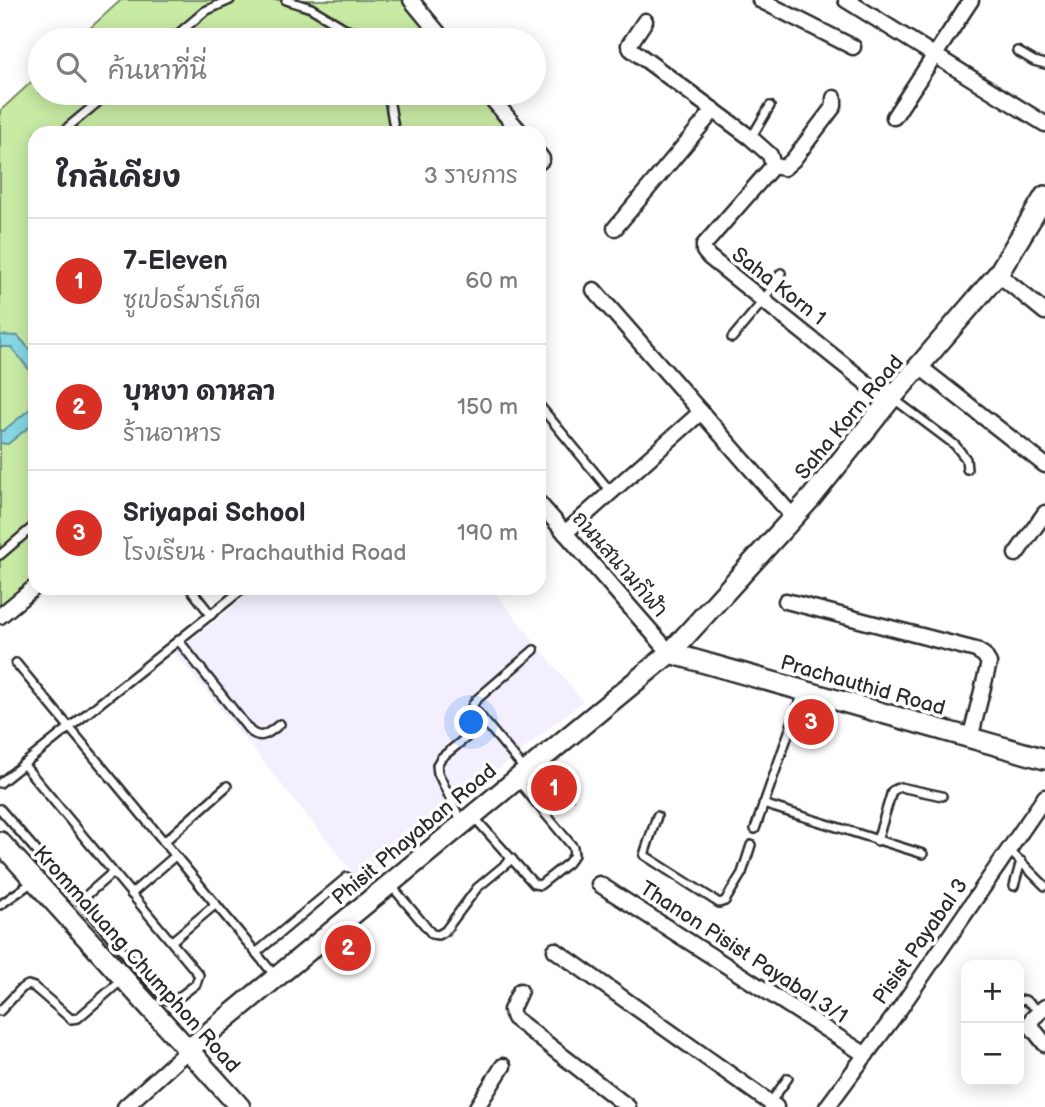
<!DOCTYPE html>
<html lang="th">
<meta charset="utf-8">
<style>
body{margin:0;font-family:"Balsamiq Sans","Playpen Sans Thai",sans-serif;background:#f2f2f3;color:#2b2b33}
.controls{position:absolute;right:21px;bottom:21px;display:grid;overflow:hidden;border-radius:14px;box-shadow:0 4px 18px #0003}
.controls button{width:63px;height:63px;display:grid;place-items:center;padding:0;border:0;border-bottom:2px solid #e1e1e2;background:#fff;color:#2b2b33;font:35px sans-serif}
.you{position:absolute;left:472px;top:723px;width:24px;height:24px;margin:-18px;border:5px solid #fff;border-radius:50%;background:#1a73e8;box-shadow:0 0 0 10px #1a73e833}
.badge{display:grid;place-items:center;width:46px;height:46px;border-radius:50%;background:#d93025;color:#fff;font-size:23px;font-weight:700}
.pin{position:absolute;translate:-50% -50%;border:4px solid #fff;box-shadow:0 2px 7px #0006}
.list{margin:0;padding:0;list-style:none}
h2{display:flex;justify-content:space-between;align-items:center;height:91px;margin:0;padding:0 28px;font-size:30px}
h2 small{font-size:23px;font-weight:400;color:#7c7c81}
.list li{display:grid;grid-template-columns:46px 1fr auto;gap:21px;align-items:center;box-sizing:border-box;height:126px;padding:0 28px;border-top:2px solid #e1e1e2}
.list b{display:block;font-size:26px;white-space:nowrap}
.list p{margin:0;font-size:23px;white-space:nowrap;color:#7c7c81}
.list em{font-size:23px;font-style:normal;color:#7c7c81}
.icon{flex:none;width:38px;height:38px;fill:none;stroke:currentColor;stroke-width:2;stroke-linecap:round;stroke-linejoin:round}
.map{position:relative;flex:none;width:1045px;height:1107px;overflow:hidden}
.search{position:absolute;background:#fff;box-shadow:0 4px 18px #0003;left:28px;top:28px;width:518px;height:77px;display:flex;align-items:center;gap:18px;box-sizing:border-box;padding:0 24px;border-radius:38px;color:#7c7c81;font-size:26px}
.panel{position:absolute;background:#fff;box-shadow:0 4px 18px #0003;left:28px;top:126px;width:518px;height:469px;border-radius:21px}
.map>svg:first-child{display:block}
.built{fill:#f4effe}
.green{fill:#c8eba4;stroke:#7a8b68;stroke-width:2}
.water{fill:#86d6e4;stroke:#62929a;stroke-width:2}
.building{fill:#dcc9fb;stroke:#2b2b2b;stroke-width:2}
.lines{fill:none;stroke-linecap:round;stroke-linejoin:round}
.lane-casing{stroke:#2b2b2b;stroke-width:12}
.street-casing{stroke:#2b2b2b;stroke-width:19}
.secondary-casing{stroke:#2b2b2b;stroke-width:24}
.lane{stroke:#fff;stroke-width:7}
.street{stroke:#fff;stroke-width:14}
.secondary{stroke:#fff;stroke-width:19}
.labels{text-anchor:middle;stroke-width:7;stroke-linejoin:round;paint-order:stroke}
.street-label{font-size:21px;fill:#2b2b2b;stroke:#fff}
</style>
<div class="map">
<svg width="1045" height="1107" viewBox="0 0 1045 1107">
<rect width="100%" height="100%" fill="#fff"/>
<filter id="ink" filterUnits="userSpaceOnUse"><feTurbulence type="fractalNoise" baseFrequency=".0143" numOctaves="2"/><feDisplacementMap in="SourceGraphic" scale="14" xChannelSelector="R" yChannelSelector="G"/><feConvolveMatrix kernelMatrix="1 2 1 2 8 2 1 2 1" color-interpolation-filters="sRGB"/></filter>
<g filter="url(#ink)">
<path class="built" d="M256,588h235l92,113 -223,180 -185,-228z"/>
<g class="green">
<path d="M121,0h287l34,40h-365z"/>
<path d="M40,74v19h446l34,40h-485v454l-35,29v-505z"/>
</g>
<path class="water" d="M0,335l18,1 17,19v67l-27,22 -8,-1v-12h3l27,-22 2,-36 -21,-26h-11z"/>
<path class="building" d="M546,767l27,32 -12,9 -26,-31z"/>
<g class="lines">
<defs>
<g id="lane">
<path d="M286,0l25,8 45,27 3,5"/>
<path d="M171,40l34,-29 25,-11"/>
<path d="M1017,51l17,10 11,3"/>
<path d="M388,93l7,40"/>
<path d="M65,133l3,-6 41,-34"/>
<path d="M751,138l19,-32"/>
<path d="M732,338l32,-38 17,-27"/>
<path d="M894,399l61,46 11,14 1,10"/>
<path d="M539,405l72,87"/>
<path d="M0,555l35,-30"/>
<path d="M190,588l21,27"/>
<path d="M179,641l71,90c12,10 19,1 30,-7"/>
<path d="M16,663l260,314"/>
<path d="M525,770l-53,-64 4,-6 58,-50"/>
<path d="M0,783l244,-195"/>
<path d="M763,804l160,50"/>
<path d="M0,809l163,188 5,3 6,1 22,-17 3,-9 -176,-211"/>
<path d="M473,816l61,68 6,1 28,-22 6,-8 -1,-8 -55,-66"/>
<path d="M657,816l-13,39 75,48 6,-2 17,-28 9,-28"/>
<path d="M461,821l-23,-48 -1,-8 4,-7 43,-35"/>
<path d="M755,829l48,-137"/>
<path d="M877,841l15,-50 8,-4 42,9"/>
<path d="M164,842l63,-56"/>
<path d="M1009,850l36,36"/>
<path d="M390,884l42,50 6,1 7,-4 32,-43 35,-29"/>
<path d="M1014,886l7,-25"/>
<path d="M131,894l44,-38"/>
<path d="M80,901l32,-28"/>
<path d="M0,905l34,-24"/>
<path d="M172,941l44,-37"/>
<path d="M256,953l91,-76"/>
<path d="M1019,1001l6,-1 15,11"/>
<path d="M0,1011l22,-23 6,-3 6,2 37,32 7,-1 45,-39"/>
<path d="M770,1103l18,-25"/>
</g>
<g id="street">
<path d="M411,0l33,40"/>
<path d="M760,0l93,47"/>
<path d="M846,0l199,124"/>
<path d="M645,21l-16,24 2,4 120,89 19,17 3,11 -69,79v6l5,6 180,144"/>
<path d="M487,93l34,40"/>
<path d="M894,117l77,-117"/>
<path d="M539,155l3,4 -3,3"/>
<path d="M773,166l11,2 9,-8 41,-54v-8"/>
<path d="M615,228l99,-118"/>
<path d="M998,274l47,38"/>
<path d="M594,290l200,228"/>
<path d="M920,367l125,98"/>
<path d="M539,503l131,150"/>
<path d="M565,533l136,-121"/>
<path d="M1016,554l29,-41"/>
<path d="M786,601l190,49 8,5 5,8 -19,76"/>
<path d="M0,616l35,-29"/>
<path d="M599,884l267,171"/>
<path d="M555,950l221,157"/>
<path d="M520,991l-9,19 3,8 114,89"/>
<path d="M1045,1007l-13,12 -2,6 15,19"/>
<path d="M125,1107l63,-57"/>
<path d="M477,1107l26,-41"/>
<path d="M827,1107l74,-100 144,-210"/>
</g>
<g id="secondary">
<path d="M670,653l375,106"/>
<path d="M0,842l240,265"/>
<path d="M188,1050l482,-397 141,-155 78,-97 109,-127 47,-78"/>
</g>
</defs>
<use href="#lane" class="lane-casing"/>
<use href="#street" class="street-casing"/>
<use href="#secondary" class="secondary-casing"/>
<use href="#lane" class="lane"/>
<use href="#street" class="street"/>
<use href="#secondary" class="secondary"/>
</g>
</g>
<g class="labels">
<g class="street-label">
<text transform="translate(779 286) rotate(38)" y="7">Saha Korn 1</text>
<text transform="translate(849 417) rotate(-50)" y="7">Saha Korn Road</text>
<text transform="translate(620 564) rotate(49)" y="7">ถนนสนามกีฬา</text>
<text transform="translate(863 685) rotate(16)" y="7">Prachauthid Road</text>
<text transform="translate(414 834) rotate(-40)" y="7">Phisit Phayaban Road</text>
<text transform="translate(920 941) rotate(-55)" y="7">Pisist Payabal 3</text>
<text transform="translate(744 952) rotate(33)" y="7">Thanon Pisist Payabal 3/1</text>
<text transform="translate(137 959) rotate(48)" y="7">Krommaluang Chumphon Road</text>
</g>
</g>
</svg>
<div class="controls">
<button>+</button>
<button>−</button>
</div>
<div class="you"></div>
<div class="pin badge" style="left:554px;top:788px">1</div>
<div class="pin badge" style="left:348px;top:948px">2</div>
<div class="pin badge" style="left:811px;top:722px">3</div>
<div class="search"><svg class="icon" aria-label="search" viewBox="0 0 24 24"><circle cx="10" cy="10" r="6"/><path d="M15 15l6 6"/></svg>ค้นหาที่นี่</div>
<section class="panel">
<h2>ใกล้เคียง<small>3 รายการ</small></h2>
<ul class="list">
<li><span class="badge">1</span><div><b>7-Eleven</b><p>ซูเปอร์มาร์เก็ต</p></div><em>60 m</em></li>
<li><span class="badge">2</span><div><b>บุหงา ดาหลา</b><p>ร้านอาหาร</p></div><em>150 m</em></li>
<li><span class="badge">3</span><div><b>Sriyapai School</b><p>โรงเรียน · Prachauthid Road</p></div><em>190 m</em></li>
</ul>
</section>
</div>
